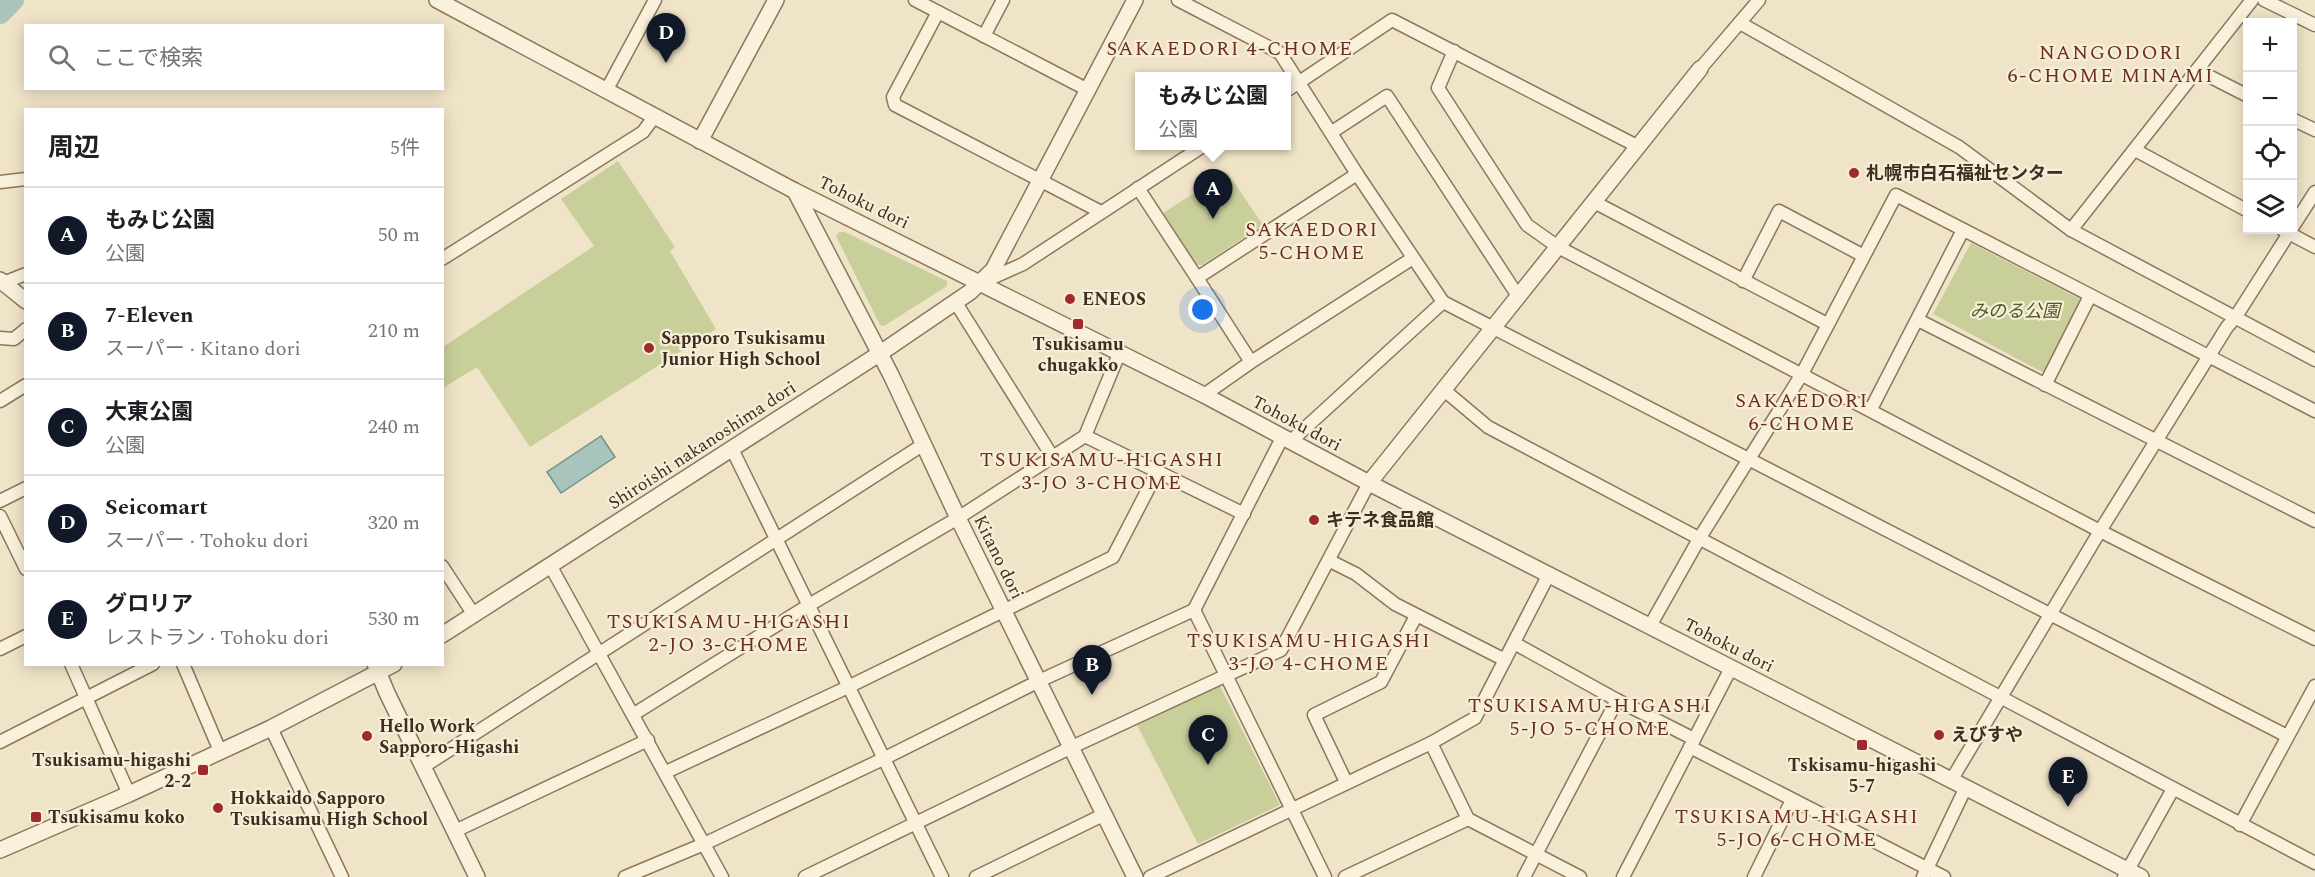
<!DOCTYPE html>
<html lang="ja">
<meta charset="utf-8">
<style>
body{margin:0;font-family:Spectral,"Noto Sans JP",serif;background:#f6f6f6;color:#202124}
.controls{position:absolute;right:18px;top:18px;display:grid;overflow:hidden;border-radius:0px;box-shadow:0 3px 15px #0003}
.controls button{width:54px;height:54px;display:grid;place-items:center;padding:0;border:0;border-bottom:2px solid #e0e0e0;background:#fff;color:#202124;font:30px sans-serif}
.you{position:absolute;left:1203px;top:310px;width:21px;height:21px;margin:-15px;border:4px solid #fff;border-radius:50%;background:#1a73e8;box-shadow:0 0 0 9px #1a73e833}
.badge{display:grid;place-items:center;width:39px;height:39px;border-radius:50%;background:#111827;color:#fff;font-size:20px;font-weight:700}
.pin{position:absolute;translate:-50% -50px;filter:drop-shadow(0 2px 3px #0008)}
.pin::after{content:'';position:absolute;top:32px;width:21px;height:18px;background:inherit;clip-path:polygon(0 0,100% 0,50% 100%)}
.popup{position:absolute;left:1135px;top:72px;width:156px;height:78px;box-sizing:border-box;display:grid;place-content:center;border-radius:0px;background:#fff;filter:drop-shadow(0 2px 4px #0005);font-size:20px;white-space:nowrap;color:#757577}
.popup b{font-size:22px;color:#202124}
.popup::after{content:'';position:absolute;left:50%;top:100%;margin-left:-12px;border:12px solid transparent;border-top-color:#fff}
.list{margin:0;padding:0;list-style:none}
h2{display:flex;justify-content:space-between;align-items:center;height:78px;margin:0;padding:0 24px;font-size:26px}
h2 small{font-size:20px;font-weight:400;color:#757577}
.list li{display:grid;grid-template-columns:39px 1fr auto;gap:18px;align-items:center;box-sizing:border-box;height:96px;padding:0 24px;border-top:2px solid #e0e0e0}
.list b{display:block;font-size:22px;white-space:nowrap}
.list p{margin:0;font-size:20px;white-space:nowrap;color:#757577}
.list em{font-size:20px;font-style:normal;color:#757577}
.icon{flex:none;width:33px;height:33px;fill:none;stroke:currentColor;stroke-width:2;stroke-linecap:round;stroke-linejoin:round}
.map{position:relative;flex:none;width:2315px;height:877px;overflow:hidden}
.search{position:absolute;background:#fff;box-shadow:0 3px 15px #0003;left:24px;top:24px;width:420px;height:66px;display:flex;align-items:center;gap:15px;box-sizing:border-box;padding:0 21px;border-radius:0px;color:#757577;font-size:22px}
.panel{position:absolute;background:#fff;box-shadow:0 3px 15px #0003;left:24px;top:108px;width:420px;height:558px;border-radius:0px}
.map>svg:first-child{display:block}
.green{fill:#c9cf9b}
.water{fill:#a9c4bc;stroke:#6f938a;stroke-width:1.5}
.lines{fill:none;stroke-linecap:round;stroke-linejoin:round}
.river{stroke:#a9c4bc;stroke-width:22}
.minor-casing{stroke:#8d765c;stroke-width:15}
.tertiary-casing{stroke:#8d765c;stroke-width:18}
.minor{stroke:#faf1dc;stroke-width:12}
.tertiary{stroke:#faf1dc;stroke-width:15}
.poi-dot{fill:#9e2a2b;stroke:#f7eed8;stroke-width:2}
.labels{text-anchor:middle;stroke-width:4.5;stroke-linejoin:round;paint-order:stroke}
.poi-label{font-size:18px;font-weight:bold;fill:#3d2e20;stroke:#f7eed8;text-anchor:start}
.street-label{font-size:18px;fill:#3d2e20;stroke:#f7eed8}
.park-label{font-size:18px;font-style:italic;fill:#4d5a26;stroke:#f7eed8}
.neighbourhood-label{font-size:20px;letter-spacing:1.5px;fill:#6b2e1e;stroke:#f7eed8}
</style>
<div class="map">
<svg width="2315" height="877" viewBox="0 0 2315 877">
<rect width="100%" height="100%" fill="#f0e4c8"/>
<g class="green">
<path d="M618,161l57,86 -5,4 46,78 -186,118 -53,-80 -34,21v-41l151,-101 -33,-47z"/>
<path d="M1227,172l36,53 -61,40h-5l-34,-52z"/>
<path d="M839,232h6l102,49v5l-63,40 -4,-1 -44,-89z"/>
<path d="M1971,243l109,56 -36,74 -111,-59z"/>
<path d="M1220,686l60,119 -82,39 -61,-119z"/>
</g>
<path class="water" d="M601,436l14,21 -54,36 -14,-21z"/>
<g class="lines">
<path class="river" d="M0,13l13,-13"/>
<defs>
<g id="minor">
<path d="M915,0l173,90"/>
<path d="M1178,0l102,53 77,121 86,128 844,434"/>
<path d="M2264,0l51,25"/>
<path d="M938,12l-45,85 2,8 206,107"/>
<path d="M1740,23l219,124 112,83 244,130"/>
<path d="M984,36l19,-36"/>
<path d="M1454,51l-16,37 89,137 31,22 542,284 215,108"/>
<path d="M1700,69l59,-69"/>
<path d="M2197,70l51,26"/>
<path d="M606,91l49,-91"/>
<path d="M1286,91l106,-71 245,126"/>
<path d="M2292,119l23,11"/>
<path d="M1332,132l55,-36 131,200"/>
<path d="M2135,150l113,61"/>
<path d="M0,182l26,-3"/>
<path d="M1138,188l59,90"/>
<path d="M1594,202l233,122"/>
<path d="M2292,228l23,-36"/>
<path d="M2071,230l181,-230"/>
<path d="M2283,230l32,17"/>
<path d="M442,259l201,-127 11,-15"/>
<path d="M985,281l38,-17 180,-118"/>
<path d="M1743,281l36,-70 83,44"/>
<path d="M3,283l23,-9"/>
<path d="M956,303l96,153"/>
<path d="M1918,320l397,201"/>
<path d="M0,338l14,1 12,-10"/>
<path d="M1251,362l-54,-84 160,-104"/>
<path d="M2045,385l45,-89"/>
<path d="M1444,390l44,37 827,436"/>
<path d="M1204,395l47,-33 162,-104"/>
<path d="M0,401l26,-16"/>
<path d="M1871,409l92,-179"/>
<path d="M1085,436l159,78"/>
<path d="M1291,441l152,-139"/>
<path d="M732,449l210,428"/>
<path d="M0,501l26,-13"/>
<path d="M0,516l26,53"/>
<path d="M1330,561l26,13 39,30 110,56"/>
<path d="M550,565l172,312"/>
<path d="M442,566l32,49"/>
<path d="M1194,610l131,267"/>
<path d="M1650,626l49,-87 103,-165 94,-179 419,216"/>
<path d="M1514,643l103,57 77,39"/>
<path d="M0,649l26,-13"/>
<path d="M71,664l58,130"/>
<path d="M183,664l37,87"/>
<path d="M634,714l175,-109 149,-87 127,-82 34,-82"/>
<path d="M271,728l71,149"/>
<path d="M0,742l153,-78"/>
<path d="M1431,743l37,76 112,58"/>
<path d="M1690,747l254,130"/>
<path d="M423,767l501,-323"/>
<path d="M666,772l182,-85 265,-130 44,-85"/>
<path d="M1952,779l148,-248 127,-204 8,-9 56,-88"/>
<path d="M1346,782l-32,-67 67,-33 35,-66"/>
<path d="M2240,825l75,-139"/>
<path d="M455,831l193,-91"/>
<path d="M625,877l79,-33 179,-85 156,-78 155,-71 89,-174"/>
<path d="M805,877l267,-130 209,-97 88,-167"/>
<path d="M976,877l129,-63"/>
<path d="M1150,877l281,-134 44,-25 74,-144"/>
<path d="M1345,877l123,-58"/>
<path d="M1524,877l93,-177"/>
<path d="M1623,877l108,-209"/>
<path d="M1754,877l38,-77"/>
<path d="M1923,877l43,-90"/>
<path d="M2124,877l49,-88"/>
</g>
<g id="tertiary">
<path d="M437,0l358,191 409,204 165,88 772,394"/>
<path d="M700,141l76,-141"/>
<path d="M795,191l96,184 67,143 177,359"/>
<path d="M0,280l26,21"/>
<path d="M1369,483l331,-414"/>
<path d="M442,635l437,-281 91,-62 23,-22 142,-270"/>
<path d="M375,664l12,29 90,184"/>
<path d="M0,850l129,-56 142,-66 123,-64"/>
</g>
</defs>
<use href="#minor" class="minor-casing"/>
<use href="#tertiary" class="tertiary-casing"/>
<use href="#minor" class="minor"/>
<use href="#tertiary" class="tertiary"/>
</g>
<g class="poi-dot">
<circle cx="1854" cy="173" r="6"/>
<circle cx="1070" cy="299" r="6"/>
<rect x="1072" y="318" width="12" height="12" rx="3"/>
<circle cx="649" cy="348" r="6"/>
<circle cx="1314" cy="520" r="6"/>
<circle cx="1939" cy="735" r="6"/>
<circle cx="367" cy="736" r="6"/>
<rect x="1856" y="739" width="12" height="12" rx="3"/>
<rect x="197" y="764" width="12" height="12" rx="3"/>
<circle cx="218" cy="808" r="6"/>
<rect x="30" y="811" width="12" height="12" rx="3"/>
</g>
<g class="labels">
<g class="poi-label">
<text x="1866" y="179">札幌市白石福祉センター</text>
<text x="1082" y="305">ENEOS</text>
<text x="661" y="344">Sapporo Tsukisamu<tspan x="661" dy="21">Junior High School</tspan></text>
<text x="1078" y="350" text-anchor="middle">Tsukisamu<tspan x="1078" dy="21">chugakko</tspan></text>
<text x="1326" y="526">キテネ食品館</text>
<text x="379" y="732">Hello Work<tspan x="379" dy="21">Sapporo-Higashi</tspan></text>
<text x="1951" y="741">えびすや</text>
<text x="191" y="766" text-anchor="end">Tsukisamu-higashi<tspan x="191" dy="21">2-2</tspan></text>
<text x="1862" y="771" text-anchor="middle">Tskisamu-higashi<tspan x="1862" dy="21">5-7</tspan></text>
<text x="230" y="804">Hokkaido Sapporo<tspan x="230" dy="21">Tsukisamu High School</tspan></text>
<text x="48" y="823">Tsukisamu koko</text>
</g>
<g class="street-label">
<text transform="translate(864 202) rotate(26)" y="6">Tohoku dori</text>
<text transform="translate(1297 423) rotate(28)" y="6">Tohoku dori</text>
<text transform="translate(702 445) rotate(-33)" y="6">Shiroishi nakanoshima dori</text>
<text transform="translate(999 557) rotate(64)" y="6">Kitano dori</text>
<text transform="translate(1729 645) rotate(27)" y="6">Tohoku dori</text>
</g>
<g class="park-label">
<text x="2015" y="317">みのる公園</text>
</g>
<g class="neighbourhood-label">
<text x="1230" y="55">SAKAEDORI 4-CHOME</text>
<text x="2111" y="59">NANGODORI<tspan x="2111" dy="23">6-CHOME MINAMI</tspan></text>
<text x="1312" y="236">SAKAEDORI<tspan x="1312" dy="23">5-CHOME</tspan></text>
<text x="1802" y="407">SAKAEDORI<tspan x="1802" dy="23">6-CHOME</tspan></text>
<text x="1102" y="466">TSUKISAMU-HIGASHI<tspan x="1102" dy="23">3-JO 3-CHOME</tspan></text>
<text x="729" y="628">TSUKISAMU-HIGASHI<tspan x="729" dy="23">2-JO 3-CHOME</tspan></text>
<text x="1309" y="647">TSUKISAMU-HIGASHI<tspan x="1309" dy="23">3-JO 4-CHOME</tspan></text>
<text x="1590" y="712">TSUKISAMU-HIGASHI<tspan x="1590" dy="23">5-JO 5-CHOME</tspan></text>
<text x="1797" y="823">TSUKISAMU-HIGASHI<tspan x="1797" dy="23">5-JO 6-CHOME</tspan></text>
</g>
</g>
</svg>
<div class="controls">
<button>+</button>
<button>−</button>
<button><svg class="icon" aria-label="locate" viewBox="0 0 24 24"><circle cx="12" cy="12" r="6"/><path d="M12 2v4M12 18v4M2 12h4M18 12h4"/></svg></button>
<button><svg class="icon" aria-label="layers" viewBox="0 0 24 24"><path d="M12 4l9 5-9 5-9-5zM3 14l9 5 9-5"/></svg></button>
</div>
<div class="you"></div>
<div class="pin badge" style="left:1213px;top:219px">A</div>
<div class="popup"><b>もみじ公園</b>公園</div>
<div class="pin badge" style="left:1092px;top:695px">B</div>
<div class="pin badge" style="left:1208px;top:765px">C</div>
<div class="pin badge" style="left:666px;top:63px">D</div>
<div class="pin badge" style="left:2068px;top:807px">E</div>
<div class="search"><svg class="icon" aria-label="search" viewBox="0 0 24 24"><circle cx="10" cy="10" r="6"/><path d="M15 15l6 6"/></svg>ここで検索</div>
<section class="panel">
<h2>周辺<small>5件</small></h2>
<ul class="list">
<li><span class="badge">A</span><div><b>もみじ公園</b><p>公園</p></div><em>50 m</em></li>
<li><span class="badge">B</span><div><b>7-Eleven</b><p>スーパー · Kitano dori</p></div><em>210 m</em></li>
<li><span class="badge">C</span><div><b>大東公園</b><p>公園</p></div><em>240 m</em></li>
<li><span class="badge">D</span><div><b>Seicomart</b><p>スーパー · Tohoku dori</p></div><em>320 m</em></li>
<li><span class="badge">E</span><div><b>グロリア</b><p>レストラン · Tohoku dori</p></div><em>530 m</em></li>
</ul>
</section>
</div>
